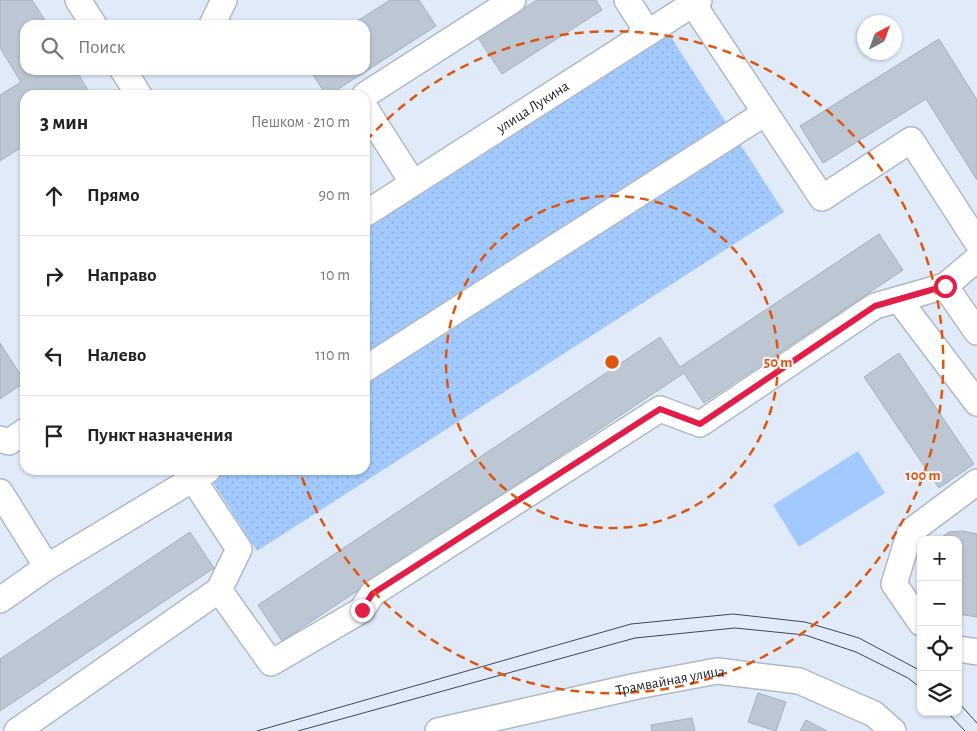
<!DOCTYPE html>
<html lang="ru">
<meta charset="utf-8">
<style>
body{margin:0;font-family:"Alegreya Sans",sans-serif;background:#f6f6f6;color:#222}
.controls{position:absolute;right:15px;bottom:15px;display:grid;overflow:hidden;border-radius:10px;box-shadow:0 1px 4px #0004}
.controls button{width:45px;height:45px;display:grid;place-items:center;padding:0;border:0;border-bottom:1px solid #e0e0e0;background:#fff;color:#222;font:25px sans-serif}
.compass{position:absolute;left:857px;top:15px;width:45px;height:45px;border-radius:50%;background:#fff;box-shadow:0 1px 4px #0004;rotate:41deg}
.stop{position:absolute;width:15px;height:15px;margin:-11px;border:4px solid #e11d48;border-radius:50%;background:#fff}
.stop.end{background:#e11d48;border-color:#fff;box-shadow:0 1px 5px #0008}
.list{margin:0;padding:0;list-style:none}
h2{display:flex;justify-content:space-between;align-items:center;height:65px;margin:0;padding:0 20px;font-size:21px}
h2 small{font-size:16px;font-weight:400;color:#767676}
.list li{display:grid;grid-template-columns:32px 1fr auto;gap:15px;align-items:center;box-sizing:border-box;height:80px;padding:0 20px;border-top:1px solid #e0e0e0}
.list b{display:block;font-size:19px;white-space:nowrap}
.list em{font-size:16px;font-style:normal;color:#767676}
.icon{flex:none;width:28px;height:28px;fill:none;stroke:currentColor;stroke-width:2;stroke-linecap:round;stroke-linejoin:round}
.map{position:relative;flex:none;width:977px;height:731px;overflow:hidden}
.search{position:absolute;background:#fff;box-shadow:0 1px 4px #0004;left:20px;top:20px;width:350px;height:55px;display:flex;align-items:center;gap:12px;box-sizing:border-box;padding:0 18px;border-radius:15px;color:#767676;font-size:19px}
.panel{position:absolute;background:#fff;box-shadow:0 1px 4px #0004;left:20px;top:90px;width:350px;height:385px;border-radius:15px}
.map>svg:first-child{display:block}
.grass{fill:url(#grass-dots)}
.pitch{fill:#a3caff}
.building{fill:#bdc7d4;stroke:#a6b0bd}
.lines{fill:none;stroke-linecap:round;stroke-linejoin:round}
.minor-casing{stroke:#afb9c6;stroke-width:28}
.minor{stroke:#fff;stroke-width:25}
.tram{stroke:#43474e;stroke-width:1}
.route{stroke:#e11d48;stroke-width:6}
.ring{fill:none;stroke:#de560d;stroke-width:2.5;stroke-dasharray:9 6}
.labels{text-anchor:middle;stroke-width:4;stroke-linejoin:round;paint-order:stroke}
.street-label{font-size:15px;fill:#1a1d22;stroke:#f3f7fd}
.centre{fill:#de560d;stroke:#f3f7fd;stroke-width:2.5}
.ring-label{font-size:15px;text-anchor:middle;font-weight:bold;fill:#de560d;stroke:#f3f7fd;stroke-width:4;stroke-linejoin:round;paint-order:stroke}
</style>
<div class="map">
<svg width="977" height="731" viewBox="0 0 977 731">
<defs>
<pattern id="grass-dots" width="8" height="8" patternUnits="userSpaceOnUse" patternTransform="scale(1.25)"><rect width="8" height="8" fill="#a3caff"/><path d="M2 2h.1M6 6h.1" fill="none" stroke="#8cadda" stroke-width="1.8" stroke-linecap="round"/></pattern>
</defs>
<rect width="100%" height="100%" fill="#e0eaf8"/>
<path class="grass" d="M667,31l117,181 -527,339 -52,-81h160v-245z"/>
<path class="pitch" d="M858,451l27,42 -86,54 -26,-42z"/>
<g class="building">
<path d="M0,0h32l16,25h-23v45h51l15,25h-66v50l-25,16v-66l21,-13 -21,-34z"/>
<path d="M390,0h29l17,26 -107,69h-3l-16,-25h55v-45h-14z"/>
<path d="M537,0h59l6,10 -100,64 -24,-36z"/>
<path d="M939,39l38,61v80l-51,-81 -103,64 -23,-37z"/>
<path d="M879,234l24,36 -199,133 -20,-30 -402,268 -24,-36 402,-268 20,30z"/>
<path d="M0,343l25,39 -25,17z"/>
<path d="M899,353l75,111 -35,24 -75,-111z"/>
<path d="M962,531l15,3v83l-19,-3v-74h-20l11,-8z"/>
<path d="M190,532l24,36 -214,143v-52z"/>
<path d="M758,693l28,9 -10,29 -28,-9z"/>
<path d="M692,718l3,13h-43l-1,-6z"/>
<path d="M806,720l21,11h-27z"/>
</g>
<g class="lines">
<defs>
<g id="minor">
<path d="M78,0l16,25"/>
<path d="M627,0l21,33"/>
<path d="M693,4l129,194 89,-58 66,102"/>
<path d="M212,25l12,-25"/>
<path d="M123,70l16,25"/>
<path d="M365,95l148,-95"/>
<path d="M365,108l48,75"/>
<path id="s1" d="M365,214l334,-214"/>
<path d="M977,259l-32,27 32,46"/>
<path d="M899,300l78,103"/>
<path d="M365,369l400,-256"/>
<path d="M0,439l9,3 16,-11"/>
<path d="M187,470l52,79 -20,41"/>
<path d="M0,492l47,75 -47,33"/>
<path d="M47,567l161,-97"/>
<path d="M921,623l-27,-39 16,-52 67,-50"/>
<path d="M958,649l19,3"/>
<path d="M17,731l202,-141 52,73 91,-53 10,-16 288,-185 40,15 175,-118 70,-20"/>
<path id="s2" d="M438,731l199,-45 80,-15 82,10 75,33 19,17"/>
</g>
</defs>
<use href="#minor" class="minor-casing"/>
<use href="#minor" class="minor"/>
<g class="tram">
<path d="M958,702l19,21"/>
<path d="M947,712l18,19"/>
<path d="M257,731l374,-107 102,-10 72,8 54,16 62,33"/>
<path d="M298,731l337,-93 100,-10 70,7 51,17 52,26 13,10"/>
</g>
</g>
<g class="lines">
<path class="route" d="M362,610l10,-16 288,-185 40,15 175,-118 70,-20"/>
</g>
<g class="ring">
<circle cx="612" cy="362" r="166"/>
<path d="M366 141A331 331 0 1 1 300 472"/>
</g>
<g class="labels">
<g class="street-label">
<text dy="5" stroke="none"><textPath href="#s1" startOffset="199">улица Лукина</textPath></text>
<text dy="5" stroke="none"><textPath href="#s2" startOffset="238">Трамвайная улица</textPath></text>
</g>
</g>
<circle cx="612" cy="362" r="8" class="centre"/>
<g class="ring-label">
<text x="778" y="367">50 m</text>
<text x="923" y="480">100 m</text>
</g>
</svg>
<div class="controls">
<button>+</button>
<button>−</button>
<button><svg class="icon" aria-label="locate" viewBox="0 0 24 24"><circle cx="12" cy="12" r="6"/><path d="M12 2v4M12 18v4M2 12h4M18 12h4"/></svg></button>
<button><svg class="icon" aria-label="layers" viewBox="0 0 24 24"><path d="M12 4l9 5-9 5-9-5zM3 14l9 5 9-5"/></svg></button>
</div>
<svg class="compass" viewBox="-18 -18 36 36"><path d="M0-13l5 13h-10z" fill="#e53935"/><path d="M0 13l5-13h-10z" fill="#767676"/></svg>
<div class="stop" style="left:945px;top:286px"></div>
<div class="stop end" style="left:362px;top:610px"></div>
<div class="search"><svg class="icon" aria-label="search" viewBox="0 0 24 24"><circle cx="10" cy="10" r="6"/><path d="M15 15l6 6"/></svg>Поиск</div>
<section class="panel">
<h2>3 мин<small>Пешком · 210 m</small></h2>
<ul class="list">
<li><svg class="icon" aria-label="ahead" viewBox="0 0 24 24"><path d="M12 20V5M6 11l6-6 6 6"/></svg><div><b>Прямо</b></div><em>90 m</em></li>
<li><svg class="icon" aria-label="right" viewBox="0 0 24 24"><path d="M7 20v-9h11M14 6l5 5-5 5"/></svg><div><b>Направо</b></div><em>10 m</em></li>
<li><svg class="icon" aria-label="left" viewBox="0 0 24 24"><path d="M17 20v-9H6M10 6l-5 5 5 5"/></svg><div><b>Налево</b></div><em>110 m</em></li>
<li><svg class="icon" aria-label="arrive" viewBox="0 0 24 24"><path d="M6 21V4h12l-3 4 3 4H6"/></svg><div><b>Пункт назначения</b></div></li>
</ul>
</section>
</div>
